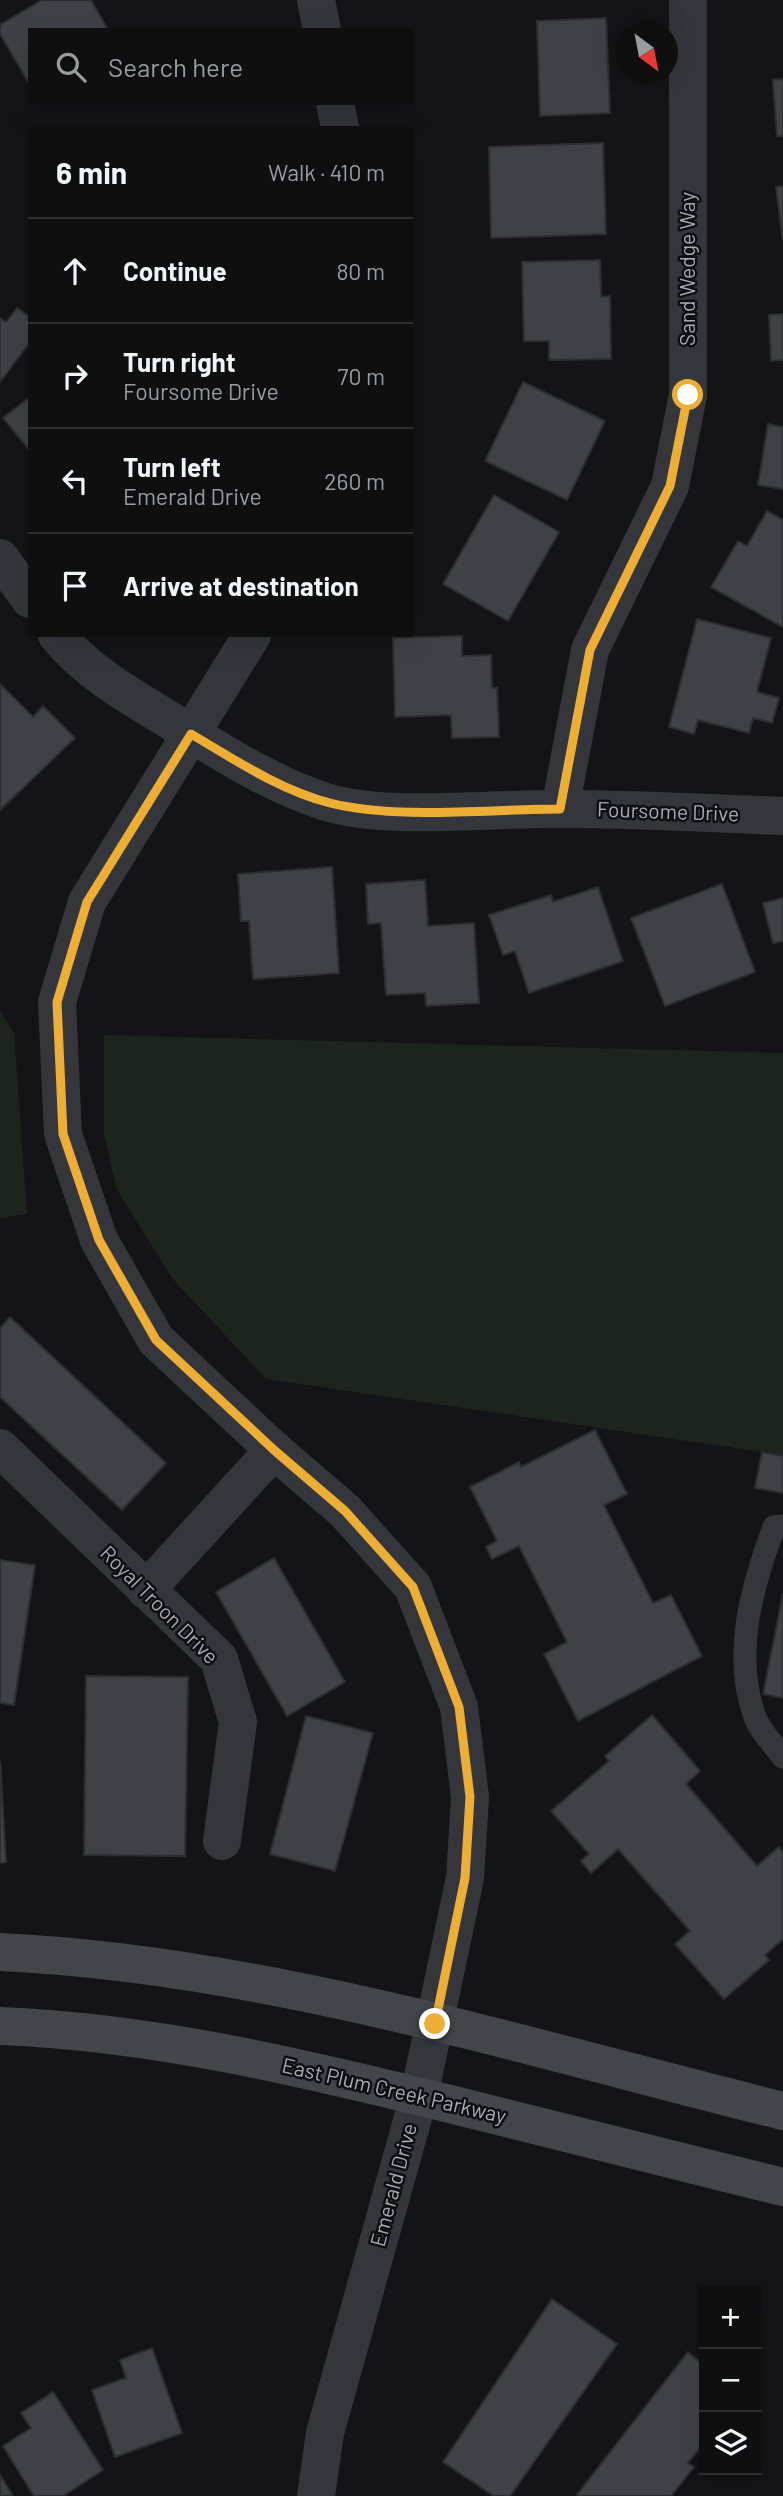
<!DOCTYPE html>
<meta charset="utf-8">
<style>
body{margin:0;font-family:Barlow,sans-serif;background:#1d1d1e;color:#f1f3f6}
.controls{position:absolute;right:21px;bottom:21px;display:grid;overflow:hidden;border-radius:0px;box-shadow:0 7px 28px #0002}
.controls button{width:63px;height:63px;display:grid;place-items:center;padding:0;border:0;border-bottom:2px solid #2f2f30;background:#0f0f10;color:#f1f3f6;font:35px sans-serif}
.compass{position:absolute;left:615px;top:21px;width:63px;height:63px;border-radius:50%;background:#0f0f10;box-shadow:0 7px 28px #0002;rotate:148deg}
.stop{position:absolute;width:21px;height:21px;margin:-16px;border:5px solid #edae35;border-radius:50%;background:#fff}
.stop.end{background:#edae35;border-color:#fff;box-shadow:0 2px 7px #0008}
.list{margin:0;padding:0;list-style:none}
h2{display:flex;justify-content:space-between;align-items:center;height:91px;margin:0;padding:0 28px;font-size:30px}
h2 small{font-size:23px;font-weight:400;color:#9b9c9f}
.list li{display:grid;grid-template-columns:46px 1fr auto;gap:21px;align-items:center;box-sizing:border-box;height:105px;padding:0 28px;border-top:2px solid #2f2f30}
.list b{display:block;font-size:26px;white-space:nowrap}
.list p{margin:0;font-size:23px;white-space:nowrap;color:#9b9c9f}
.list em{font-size:23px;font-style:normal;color:#9b9c9f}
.icon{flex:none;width:38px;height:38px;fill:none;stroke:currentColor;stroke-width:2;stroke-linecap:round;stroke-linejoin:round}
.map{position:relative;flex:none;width:783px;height:2496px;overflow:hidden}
.search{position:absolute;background:#0f0f10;box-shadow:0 7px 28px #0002;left:28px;top:28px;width:385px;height:77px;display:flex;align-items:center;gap:18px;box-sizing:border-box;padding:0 24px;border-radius:0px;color:#9b9c9f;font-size:26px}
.panel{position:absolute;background:#0f0f10;box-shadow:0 7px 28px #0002;left:28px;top:126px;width:385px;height:511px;border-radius:0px}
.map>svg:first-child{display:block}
.green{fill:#1c241d}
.building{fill:#404146;stroke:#2e2e32;stroke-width:2}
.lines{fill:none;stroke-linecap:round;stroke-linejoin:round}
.service{stroke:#35363b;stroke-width:23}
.minor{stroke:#35363b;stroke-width:38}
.tertiary{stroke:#35363b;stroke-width:38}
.secondary{stroke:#43454b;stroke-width:38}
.route{stroke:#edae35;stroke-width:9}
.labels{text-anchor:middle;stroke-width:5;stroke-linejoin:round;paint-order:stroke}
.street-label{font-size:21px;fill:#a6abb6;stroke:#0f0f11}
</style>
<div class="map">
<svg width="783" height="2496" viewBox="0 0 783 2496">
<rect width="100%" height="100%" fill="#141416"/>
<g class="green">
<path d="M0,1011l14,22 13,181 -27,4z"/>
<path d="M104,1035l679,18v402l-517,-76 -94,-101 -56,-90 -12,-55z"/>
</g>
<g class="building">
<path d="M42,0h49l17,30h-78v55l-30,-51v-9z"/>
<path d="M606,18l4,95 -70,3 -3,-95z"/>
<path d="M783,79v57h-6l-4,-56z"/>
<path d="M603,143l3,91 -115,4 -2,-91z"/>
<path d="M783,186v54l-7,-53z"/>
<path d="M600,260l1,37 9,-1 1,63 -62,1v-19h-25l-2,-79z"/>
<path d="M17,308l13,9v25l-30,40v-64l6,4z"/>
<path d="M783,314v46l-12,1 -2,-46z"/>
<path d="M523,382l82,39 -38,79 -82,-39z"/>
<path d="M30,397v54l-27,-33z"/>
<path d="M768,424l15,3v62l-25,-4z"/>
<path d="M494,495l65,37 -51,89 -65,-37z"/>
<path d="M767,511l16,9v107l-72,-40 27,-46 9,5z"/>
<path d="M697,619l74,19 -14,54 22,6 -7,25 -19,-5 -4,15 -51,-13 -4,14 -25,-7z"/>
<path d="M462,636v20l29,-1 1,33h5l2,49 -47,1 -1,-23 -56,2 -2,-79z"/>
<path d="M0,684l33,33 10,-11 32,32 -75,72z"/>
<path d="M332,867l7,106 -86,6 -4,-58h-8l-3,-47z"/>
<path d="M425,880l3,46 46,-3 5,80 -53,3 -1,-13 -39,2 -5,-72 -13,1 -2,-40z"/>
<path d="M722,884l33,88 -90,34 -34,-88z"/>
<path d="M598,887l25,74 -94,32 -14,-42 -12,4 -14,-40 62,-20 2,7z"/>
<path d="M783,898v43l-10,2 -10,-40z"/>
<path d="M10,1317l156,146 -44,47 -122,-113v-69z"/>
<path d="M595,1430l32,64 -23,11 49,98 18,-8 31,61 -124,65 -34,-67 23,-12 -48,-96 -27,13 -6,-12 11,-6 -27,-54 49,-25 2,5z"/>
<path d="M762,1452l21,4v37l-28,-5z"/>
<path d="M274,1558l71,124 -58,34 -71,-124z"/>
<path d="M0,1560l35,5 -21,140 -14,-2z"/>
<path d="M783,1594v104l-20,-4z"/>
<path d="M86,1676l102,1 -3,179 -101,-1z"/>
<path d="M652,1715l48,56 -14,13 71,82 22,-19 4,5v87l-18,16 4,5 -45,39 -49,-55 15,-13 -72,-82 -27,24 -10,-12 8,-7 -38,-43 58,-50 -4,-5z"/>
<path d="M306,1716l67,17 -38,138 -65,-17z"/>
<path d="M0,1761l6,101 -6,1z"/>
<path d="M552,2299l65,45 -107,152h-16l-51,-34z"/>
<path d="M152,2348l30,85 -67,24 -23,-67 34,-12 -6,-18z"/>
<path d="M688,2352l16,13v78l-16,20 6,4 -23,29h-95z"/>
<path d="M53,2392l50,78 -40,26h-29l-31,-50 28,-18 -10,-15z"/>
<path d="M0,2475l13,21h-13z"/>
</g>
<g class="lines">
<path class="service" d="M783,1526l-9,1c-22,59 -42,128 -19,190 5,14 19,28 28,40"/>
<g class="minor">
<path d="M0,558l30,41"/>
<path d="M57,635c31,38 73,61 114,86 50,31 99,63 155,81 63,19 166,6 234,7 74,0 149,4 223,7"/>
<path d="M560,809l30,-159 80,-164 18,-91v-395"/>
<path d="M0,1448l219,211 19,63 -16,119"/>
<path d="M146,1590l128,-140"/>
</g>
<g class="tertiary">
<path d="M316,0l6,30"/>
<path d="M335,103l5,25"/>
<path d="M252,635l-165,267 -30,100 6,132 36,106 57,100 118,110 71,61 68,76 46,120 11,90 -5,81 -46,218 -94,337 -9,63"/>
</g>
<g class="secondary">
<path d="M0,1952c263,12 528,96 783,159"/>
<path d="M0,2026c154,6 304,42 454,79 109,27 219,55 329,82"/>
</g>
</g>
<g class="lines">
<path class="route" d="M435,2024l30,-146 5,-81 -11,-90 -46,-120 -68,-76 -71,-61 -118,-110 -57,-100 -36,-106 -6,-132 30,-100 104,-168c44,26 89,56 139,69 68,17 159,6 230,6l30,-159 80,-164 18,-91"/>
</g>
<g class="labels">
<g class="street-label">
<text transform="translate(688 269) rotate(-90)" y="7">Sand Wedge Way</text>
<text transform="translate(668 812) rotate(2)" y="7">Foursome Drive</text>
<text transform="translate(159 1605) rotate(45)" y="7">Royal Troon Drive</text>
<text transform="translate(394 2091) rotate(13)" y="7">East Plum Creek Parkway</text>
<text transform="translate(394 2185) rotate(-75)" y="7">Emerald Drive</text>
</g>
</g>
</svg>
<div class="controls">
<button>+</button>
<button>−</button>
<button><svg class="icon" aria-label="layers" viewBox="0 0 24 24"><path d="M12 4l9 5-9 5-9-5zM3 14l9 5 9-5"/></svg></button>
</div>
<svg class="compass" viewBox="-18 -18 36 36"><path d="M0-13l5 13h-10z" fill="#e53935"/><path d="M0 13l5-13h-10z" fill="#9b9c9f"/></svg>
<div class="stop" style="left:688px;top:395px"></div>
<div class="stop end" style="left:435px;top:2024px"></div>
<div class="search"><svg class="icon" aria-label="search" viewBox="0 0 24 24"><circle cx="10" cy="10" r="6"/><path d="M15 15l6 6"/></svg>Search here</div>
<section class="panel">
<h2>6 min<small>Walk · 410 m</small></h2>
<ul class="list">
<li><svg class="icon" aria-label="ahead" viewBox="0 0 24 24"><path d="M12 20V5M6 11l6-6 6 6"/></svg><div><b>Continue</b></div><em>80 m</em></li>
<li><svg class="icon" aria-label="right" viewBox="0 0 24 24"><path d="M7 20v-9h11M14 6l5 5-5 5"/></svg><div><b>Turn right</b><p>Foursome Drive</p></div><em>70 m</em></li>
<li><svg class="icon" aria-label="left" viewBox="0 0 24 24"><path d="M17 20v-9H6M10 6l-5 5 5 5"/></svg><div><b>Turn left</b><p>Emerald Drive</p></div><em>260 m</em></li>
<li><svg class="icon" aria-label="arrive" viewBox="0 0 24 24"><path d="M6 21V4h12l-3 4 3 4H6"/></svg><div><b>Arrive at destination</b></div></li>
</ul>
</section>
</div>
